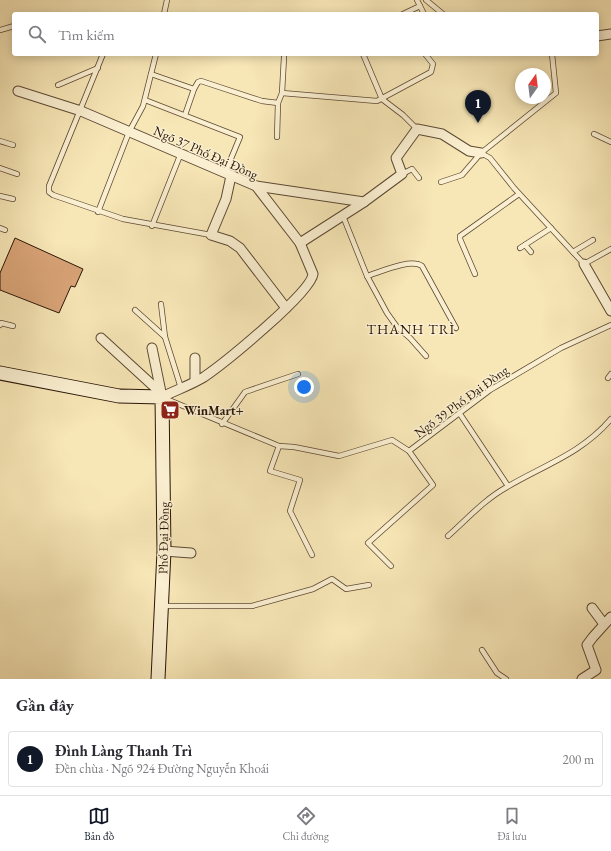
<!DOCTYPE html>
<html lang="vi">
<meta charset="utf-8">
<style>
body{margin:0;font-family:"EB Garamond",serif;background:#f7f7f7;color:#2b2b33}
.compass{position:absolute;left:515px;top:68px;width:36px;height:36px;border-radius:50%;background:#fff;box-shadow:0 2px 10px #0003;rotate:14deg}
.you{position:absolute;left:304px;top:387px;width:14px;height:14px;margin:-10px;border:3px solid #fff;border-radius:50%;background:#1a73e8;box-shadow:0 0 0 6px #1a73e833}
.badge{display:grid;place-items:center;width:26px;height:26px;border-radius:50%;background:#111827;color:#fff;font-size:13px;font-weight:700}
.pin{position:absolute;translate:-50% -33px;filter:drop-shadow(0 1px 2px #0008)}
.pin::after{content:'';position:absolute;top:21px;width:14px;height:12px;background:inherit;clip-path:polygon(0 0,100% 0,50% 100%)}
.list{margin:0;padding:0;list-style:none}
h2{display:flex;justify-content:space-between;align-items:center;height:52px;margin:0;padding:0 16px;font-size:17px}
h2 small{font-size:13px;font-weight:400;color:#7c7c81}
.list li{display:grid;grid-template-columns:26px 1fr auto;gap:12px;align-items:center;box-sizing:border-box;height:56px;margin:0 8px 8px;padding:0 8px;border:1px solid #e1e1e2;border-radius:4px}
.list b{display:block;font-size:15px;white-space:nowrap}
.list p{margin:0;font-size:13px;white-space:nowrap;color:#7c7c81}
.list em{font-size:13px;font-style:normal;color:#7c7c81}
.icon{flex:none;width:22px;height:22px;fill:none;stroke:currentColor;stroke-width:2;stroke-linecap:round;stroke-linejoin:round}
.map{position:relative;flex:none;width:611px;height:679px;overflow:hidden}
.search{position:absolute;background:#fff;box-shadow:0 2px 10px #0003;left:12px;right:12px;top:12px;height:44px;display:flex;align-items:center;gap:10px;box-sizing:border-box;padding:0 14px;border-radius:4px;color:#7c7c81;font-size:15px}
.sheet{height:116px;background:#fff}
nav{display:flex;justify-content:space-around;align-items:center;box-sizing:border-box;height:56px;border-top:1px solid #e1e1e2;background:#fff;font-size:11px;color:#7c7c81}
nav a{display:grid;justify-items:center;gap:2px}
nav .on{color:#111827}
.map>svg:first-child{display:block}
.building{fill:#d9a477;stroke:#291507}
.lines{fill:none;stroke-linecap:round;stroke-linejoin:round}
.lane-casing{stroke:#5c4933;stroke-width:6}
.street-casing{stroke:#5c4933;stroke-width:11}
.secondary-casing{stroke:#291507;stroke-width:15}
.lane{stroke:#faefd0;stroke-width:4.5}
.street{stroke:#faefd0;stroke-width:9}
.secondary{stroke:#faefd0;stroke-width:13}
.labels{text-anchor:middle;stroke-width:3;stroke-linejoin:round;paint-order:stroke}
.street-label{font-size:13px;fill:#291507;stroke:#faefd0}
.poi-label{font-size:13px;font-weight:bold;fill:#291507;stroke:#faefd0;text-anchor:start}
.neighbourhood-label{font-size:14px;letter-spacing:1px;fill:#291507;stroke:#faefd0}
</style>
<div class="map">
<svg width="611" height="679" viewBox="0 0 611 679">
<rect width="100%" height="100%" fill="#f7e6b6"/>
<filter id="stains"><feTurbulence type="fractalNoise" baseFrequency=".005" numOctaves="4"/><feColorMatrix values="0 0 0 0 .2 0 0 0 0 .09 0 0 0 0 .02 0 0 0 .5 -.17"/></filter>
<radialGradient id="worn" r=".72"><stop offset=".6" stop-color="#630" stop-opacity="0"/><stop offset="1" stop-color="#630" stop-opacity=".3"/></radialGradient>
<path class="building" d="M15,238l68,31 -8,18 -4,-1 -12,27 -59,-23v-17z"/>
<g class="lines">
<defs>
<g id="lane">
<path d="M417,0l7,14"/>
<path d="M426,0l17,14"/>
<path d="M164,14l3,-14"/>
<path d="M403,14l17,-8"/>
<path d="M0,30l14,-4"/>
<path d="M103,54l-54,132v6l4,3 70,24 88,16"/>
<path d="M363,54l19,45 21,16 14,14"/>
<path d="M151,74l43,15 4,-7 3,-1 61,20 16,2 4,-10 95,8 54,-29 2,-8 -8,-10"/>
<path d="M58,85l40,-17"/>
<path d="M282,93l2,-36"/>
<path d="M145,100l95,37 -15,36"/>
<path d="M185,115l9,-26"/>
<path d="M594,134l17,8"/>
<path d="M277,137l1,-34"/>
<path d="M0,141l13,4"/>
<path d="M481,153l9,5 24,30 70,76 27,-15"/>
<path d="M0,168l17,6"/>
<path d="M402,174l10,-5 7,9"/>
<path d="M441,182l21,-7 19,-22 75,-60 -4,-39"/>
<path d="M0,196l13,3"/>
<path d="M98,212l31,-80 14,-26 13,-52"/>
<path d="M343,216l24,60 20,37 10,14 13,11 16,18"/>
<path d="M152,226l29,-73"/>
<path d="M0,228l5,2"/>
<path d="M525,245l6,7"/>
<path d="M520,248l31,-20"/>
<path d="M573,252l20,-12"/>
<path d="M475,274l-15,-35v-3l59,-42"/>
<path d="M367,276c13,-4 44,-18 55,-10l34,62"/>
<path d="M161,304l4,33 16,51"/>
<path d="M135,310l30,27"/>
<path d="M0,325l1,-2 12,3"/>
<path d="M608,378l3,-4"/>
<path d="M164,398l115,48 15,1 45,9 53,-16 17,11 24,34 -65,58 23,23"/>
<path d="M460,414l48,72"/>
<path d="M222,424l23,-32 53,-18"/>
<path d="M279,446l-9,25 30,9 -10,31 22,44"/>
<path d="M409,451l81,-61 71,-42 50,-23"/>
<path d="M448,536c19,-17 37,-37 59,-49 37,-22 74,-33 104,-68"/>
<path d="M162,606h90l61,-17 19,-10 14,10 23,-4"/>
<path d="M482,650l15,23 9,6"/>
</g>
<g id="street">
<path d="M597,36l14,-2"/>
<path d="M18,91l63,20 175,75 44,57 13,31c-2,19 -90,90 -109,103 -13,8 -28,13 -42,20l-10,-49"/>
<path d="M231,176l-5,23 -15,36 19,6 10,7 46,60"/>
<path d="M256,186l108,16"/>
<path d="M300,243l64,-41 38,-28 -6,-16 21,-29 25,5 27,17 12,2"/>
<path d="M584,264l27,47"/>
<path d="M101,338l60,55"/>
<path d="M195,358v23"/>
<path d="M164,551l27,2"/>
<path d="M592,608l12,16"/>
<path d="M582,679l14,-9 -9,-25 6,-8 18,-20"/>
</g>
<path id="secondary" d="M0,373l119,23 43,1 2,154 -6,128"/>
</defs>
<use href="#lane" class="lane-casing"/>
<use href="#street" class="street-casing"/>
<use href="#secondary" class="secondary-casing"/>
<use href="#lane" class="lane"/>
<use href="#street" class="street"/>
<use href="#secondary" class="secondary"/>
</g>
<defs>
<symbol id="supermarket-square" viewBox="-11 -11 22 22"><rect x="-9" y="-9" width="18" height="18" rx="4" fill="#8f2418" stroke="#faefd0"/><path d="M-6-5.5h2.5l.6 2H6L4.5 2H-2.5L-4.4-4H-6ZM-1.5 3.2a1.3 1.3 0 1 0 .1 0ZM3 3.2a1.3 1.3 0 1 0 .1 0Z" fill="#fff"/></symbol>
</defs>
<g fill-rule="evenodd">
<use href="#supermarket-square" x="159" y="399" width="22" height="22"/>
</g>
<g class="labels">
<g class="street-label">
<text transform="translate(206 152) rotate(24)" y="5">Ngõ 37 Phố Đại Đồng</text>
<text transform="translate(461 401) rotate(-36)" y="5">Ngõ 39 Phố Đại Đồng</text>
<text transform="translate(163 538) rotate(-89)" y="5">Phố Đại Đồng</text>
</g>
<g class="poi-label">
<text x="184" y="415">WinMart+</text>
</g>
<g class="neighbourhood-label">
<text x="411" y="334">THANH TRÌ</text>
</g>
</g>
<rect width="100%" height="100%" filter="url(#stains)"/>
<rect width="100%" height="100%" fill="url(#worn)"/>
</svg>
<svg class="compass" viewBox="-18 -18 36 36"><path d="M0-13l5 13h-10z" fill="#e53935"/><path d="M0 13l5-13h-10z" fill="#7c7c81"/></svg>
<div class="you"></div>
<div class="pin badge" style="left:478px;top:123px">1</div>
<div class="search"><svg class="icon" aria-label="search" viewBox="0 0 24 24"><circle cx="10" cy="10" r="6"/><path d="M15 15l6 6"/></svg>Tìm kiếm</div>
</div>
<section class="sheet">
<h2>Gần đây<small></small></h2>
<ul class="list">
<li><span class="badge">1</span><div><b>Đình Làng Thanh Trì</b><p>Đền chùa · Ngõ 924 Đường Nguyễn Khoái</p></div><em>200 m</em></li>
</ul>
</section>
<nav>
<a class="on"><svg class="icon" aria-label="map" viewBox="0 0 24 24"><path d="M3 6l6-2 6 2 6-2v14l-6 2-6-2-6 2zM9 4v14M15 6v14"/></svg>Bản đồ</a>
<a><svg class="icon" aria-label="directions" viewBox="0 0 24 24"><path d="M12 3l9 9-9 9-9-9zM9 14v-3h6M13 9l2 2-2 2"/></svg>Chỉ đường</a>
<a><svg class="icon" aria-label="saved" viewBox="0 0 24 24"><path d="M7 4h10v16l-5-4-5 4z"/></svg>Đã lưu</a>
</nav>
